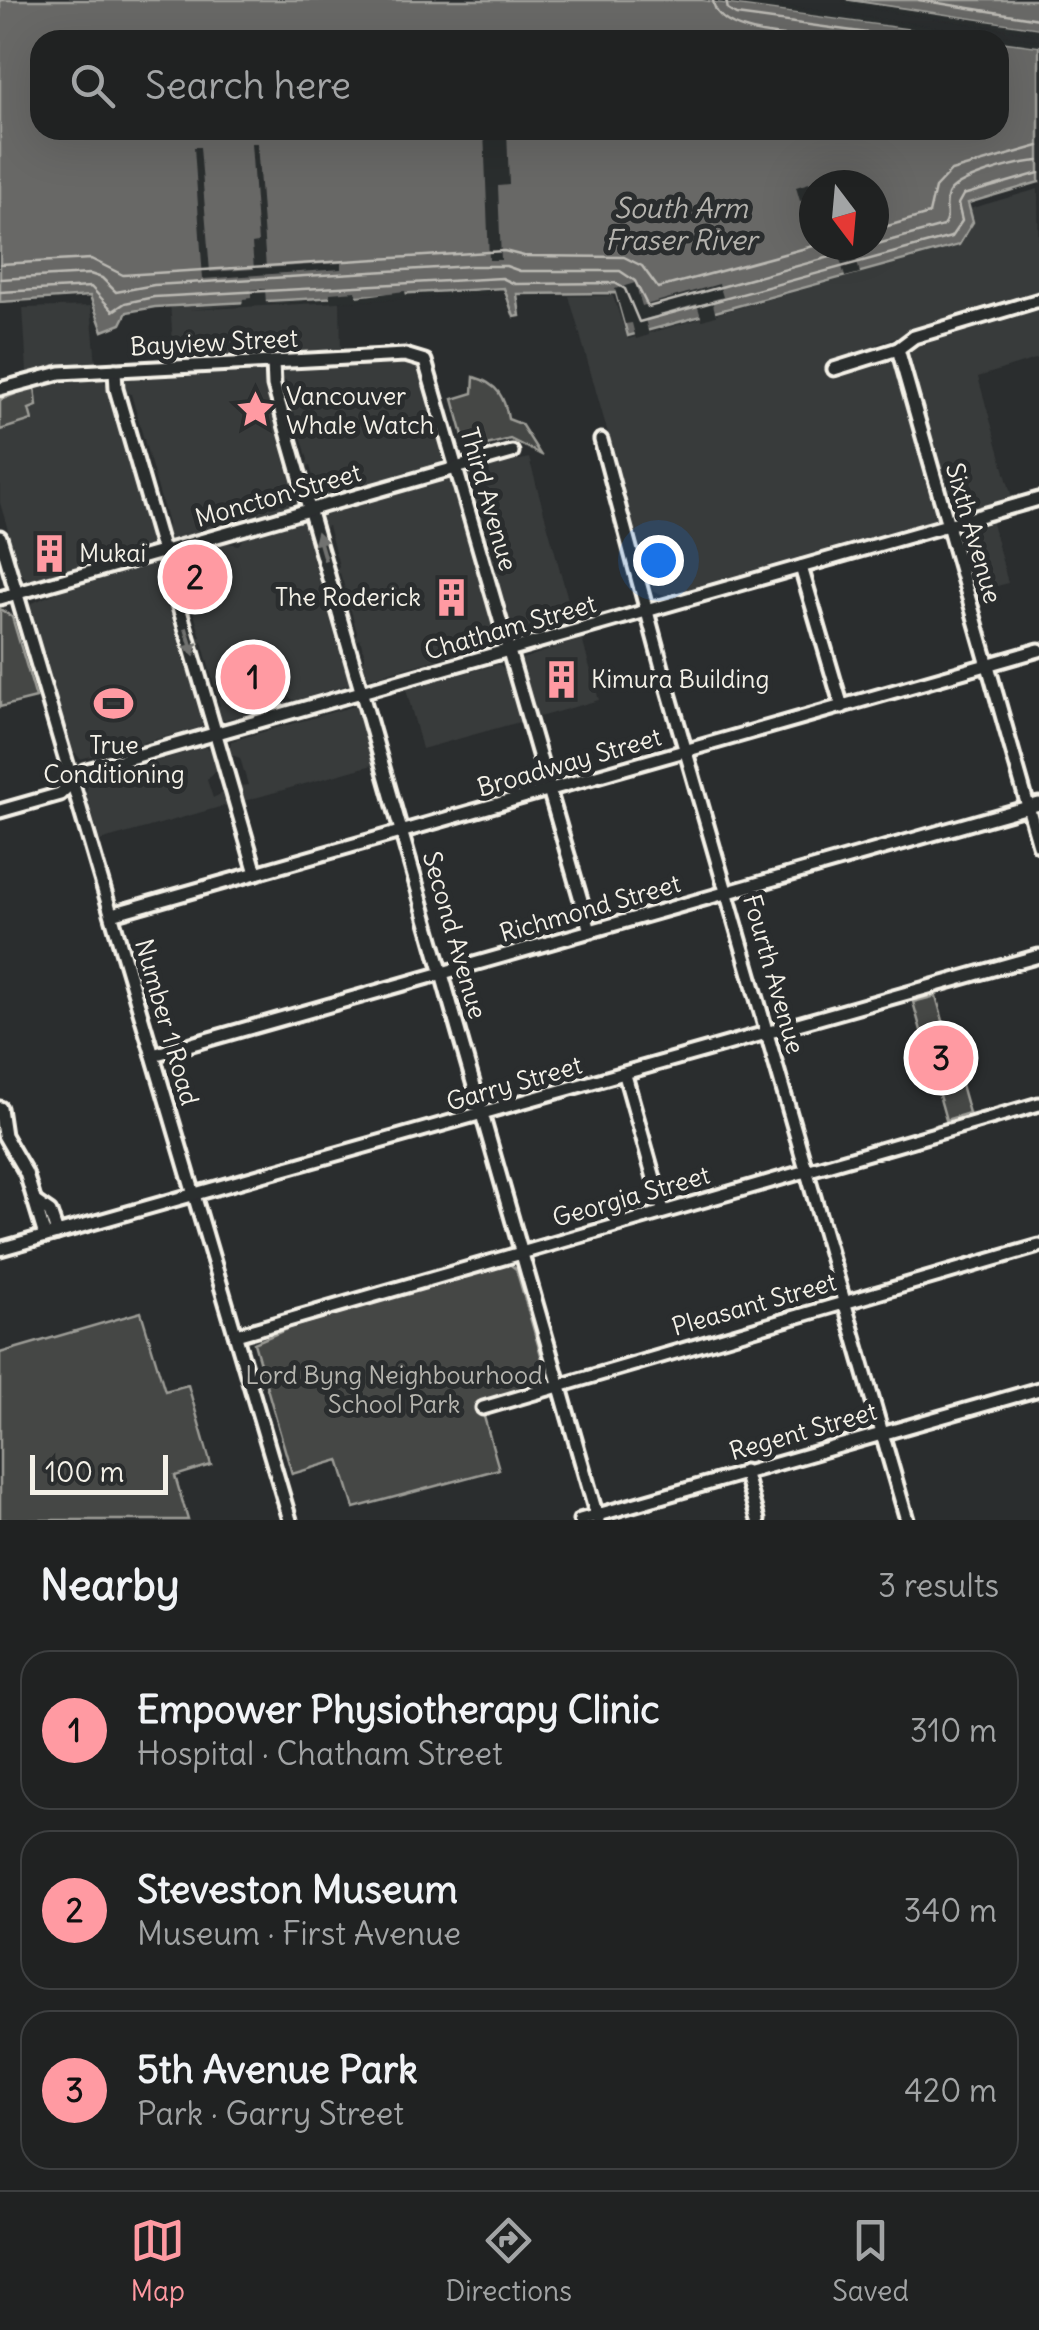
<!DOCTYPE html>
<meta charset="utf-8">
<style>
body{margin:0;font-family:Delius,sans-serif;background:#2d2f2f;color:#f1f3f6}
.compass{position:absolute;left:799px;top:170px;width:90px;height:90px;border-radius:50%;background:#202222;box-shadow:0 10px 40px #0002;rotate:164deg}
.scale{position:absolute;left:30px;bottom:25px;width:138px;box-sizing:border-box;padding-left:10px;border:5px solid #f4f1e8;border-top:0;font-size:28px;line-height:35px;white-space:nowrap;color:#f4f1e8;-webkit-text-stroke:8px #2a2d2e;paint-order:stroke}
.you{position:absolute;left:658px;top:560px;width:35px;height:35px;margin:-25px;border:8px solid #fff;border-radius:50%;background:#1a73e8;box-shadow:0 0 0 15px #1a73e833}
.badge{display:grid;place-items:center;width:65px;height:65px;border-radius:50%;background:#ff9aa2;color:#111;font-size:32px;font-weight:700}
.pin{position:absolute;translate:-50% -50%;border:5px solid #fff;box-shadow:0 2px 10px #0006}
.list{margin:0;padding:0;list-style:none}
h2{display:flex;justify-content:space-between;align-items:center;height:130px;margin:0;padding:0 40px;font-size:42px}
h2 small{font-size:32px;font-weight:400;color:#a2a4a5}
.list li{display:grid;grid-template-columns:65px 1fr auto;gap:30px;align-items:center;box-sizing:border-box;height:160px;margin:0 20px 20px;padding:0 20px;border:2px solid #3d3f40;border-radius:30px}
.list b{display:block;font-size:38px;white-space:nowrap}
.list p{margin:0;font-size:32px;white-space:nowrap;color:#a2a4a5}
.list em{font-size:32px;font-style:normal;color:#a2a4a5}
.icon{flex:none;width:55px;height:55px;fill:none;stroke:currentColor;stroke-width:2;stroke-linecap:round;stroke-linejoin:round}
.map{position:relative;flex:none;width:1039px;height:1520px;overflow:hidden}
.search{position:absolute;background:#202222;box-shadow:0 10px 40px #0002;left:30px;right:30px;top:30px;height:110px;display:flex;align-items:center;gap:25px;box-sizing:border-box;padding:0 35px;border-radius:30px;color:#a2a4a5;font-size:38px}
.sheet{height:670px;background:#202222}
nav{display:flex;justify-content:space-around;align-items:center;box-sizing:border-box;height:140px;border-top:2px solid #3d3f40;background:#202222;font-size:28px;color:#a2a4a5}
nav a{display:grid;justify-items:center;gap:5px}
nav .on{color:#ff9aa2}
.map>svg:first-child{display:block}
.built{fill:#373a3a}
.green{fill:#444645;stroke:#9c9c96;stroke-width:2.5}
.water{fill:#676866;stroke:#9f9f9a;stroke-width:2.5;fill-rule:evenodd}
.pier{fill:#2a2d2e}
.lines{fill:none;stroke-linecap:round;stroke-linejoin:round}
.shore{stroke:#bcbab4;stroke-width:2.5}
.minor-casing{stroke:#f4f1e8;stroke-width:19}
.minor{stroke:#2a2d2e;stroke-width:11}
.oneway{fill:#71726f}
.labels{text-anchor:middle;stroke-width:10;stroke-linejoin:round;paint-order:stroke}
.street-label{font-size:25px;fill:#f4f1e8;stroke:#2a2d2e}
.poi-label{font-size:25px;fill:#f4f1e8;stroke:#2a2d2e;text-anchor:start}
.park-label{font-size:25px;fill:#b6b5af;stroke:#2a2d2e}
.water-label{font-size:28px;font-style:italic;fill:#b5b3ae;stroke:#2a2d2e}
</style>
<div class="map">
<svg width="1039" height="1520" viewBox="0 0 1039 1520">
<rect width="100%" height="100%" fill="#2a2d2e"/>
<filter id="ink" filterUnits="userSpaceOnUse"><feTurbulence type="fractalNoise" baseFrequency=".01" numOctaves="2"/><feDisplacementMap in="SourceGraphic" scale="20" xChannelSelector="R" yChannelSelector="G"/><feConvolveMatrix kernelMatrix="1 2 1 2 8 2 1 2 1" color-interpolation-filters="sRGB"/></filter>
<g filter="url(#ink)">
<g class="built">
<path d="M1038,189l1,105 -162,50 5,16 44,-22 106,-29 7,3v46l-61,19 34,120 -347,98 -12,-3 -84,-296h44l15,43 331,-94 14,-23 -4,-13z"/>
<path d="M186,271l4,36 150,-8 1,53 -167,8 -6,-88z"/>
<path d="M91,306l5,58 -69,8 -4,-64z"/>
<path d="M408,361l13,9 23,83 -3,11 -125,34 -7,-8 5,-9 -4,-15 -6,3 4,-9 -14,-48 -6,3 5,-9 -7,-26 -7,2v-9l7,-5z"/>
<path d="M256,368l13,8 -5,9 28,101 10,5 -1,11 -12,7 -120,31 -6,-7 5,-9 -37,-130 -8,-2v-11l9,-6z"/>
<path d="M100,377l10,11 42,154 -6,8 -117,31 -8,-7 -21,-71v-108l46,-15 9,4z"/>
<path d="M529,458l45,163 -52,15 -14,-11 1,-10 -42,-138 9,-8z"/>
<path d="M441,478l11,1 4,7 43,150 -12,10 -118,32 -9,-10 5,-11 -5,-18 -6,4 3,-10 -9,-33 -6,3 5,-8 -7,-22 -6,2 5,-9 -11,-40 -7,3 -2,-10 9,-9 7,2z"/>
<path d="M299,519l10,3 10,33 -7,1 26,91 8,2 7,34 -58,18 -8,-5 -7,2 -4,9 -54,13 -7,-7 -2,-8 7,1 -18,-64 -9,-5h8l-12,-40 -9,-5h7l-5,-18 -10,-12 11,-10 36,-11 19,4 7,-7z"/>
<path d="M992,523l16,60 -28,8 -10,-4 -10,-50 6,-6z"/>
<path d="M149,561l14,4 4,11 -5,9 6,20 7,-3 -5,10 17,57 6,-2 -4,8 10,37 4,-4 4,12 -8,8 -119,31 -7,-9 -42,-130 -1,-16 55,-24 62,-14z"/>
<path d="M582,639l17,61 -63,18 -14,-59z"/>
<path d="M499,664l11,10 13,47 -101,28 -16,-60z"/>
<path d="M354,706l8,8 14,50 -132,37 -3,-3 -2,-12 9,-1 -8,-27 -11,-4 2,-13z"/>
<path d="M205,747l11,4 4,15 -13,14 6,18 13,-7 1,14 -127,36 -14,-48 3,-12z"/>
</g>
<g class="green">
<path d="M474,377c24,7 31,21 34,42l13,5 19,30 -30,-15 -43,11 -14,-51 20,-6z"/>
<path d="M35,386l2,20 -8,3 3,11 -32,10v-30z"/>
<path d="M217,550l12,40 -37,11 -11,-41z"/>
<path d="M0,609l12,8 24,81 -36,9z"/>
<path d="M936,996l33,117 -23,7 -33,-118z"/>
<path d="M508,1263l8,6 34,117 -69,20 18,63 -145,39 -15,-48 -47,14 -38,-131 38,-16z"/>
<path d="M141,1312l24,79 23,-6 23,80 -36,11 13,44h-188v-167z"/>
</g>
<g class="water">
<path d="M0,0h702l291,40h-953v90h959v-89l40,5v136l-71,21 5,19 -14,23 -331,91 -12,-43 -99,1 3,22 -6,1 -10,-29 -349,19 -28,5 -6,12 -18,7 -13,-35 -90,6zM814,185h60v60h-60z"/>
<path d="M847,0h192v29z"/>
</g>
<g class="pier">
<path d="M702,0h36l301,41v5z"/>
<path d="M842,0l197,29v5l-192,-29z"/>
<path d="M484,130h23l2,55 -11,1 3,74h-12z"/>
<path d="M251,143h6l9,125 75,-5v6l-138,10 -9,-132h6l10,125 44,-3 -2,-25 6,-1z"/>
<path d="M856,169l5,16h-47v12l-14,4 -4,-14z"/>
<path d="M836,245h16l8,28 -15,4z"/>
<path d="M635,283l7,23 77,-22 4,13 -11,3 4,16 -14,4 -5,-16 -52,15 4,16 -13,4 -4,-16 -7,1 -10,-35z"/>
<path d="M260,289h5l1,15 64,-5v-6l26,-2 1,6 48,-6 1,5 82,-6v4l-300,16 54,-5 1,-6 8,-1v-8z"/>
</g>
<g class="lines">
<g class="shore">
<path d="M713,0c3,38 84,36 114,40"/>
<path d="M726,0l2,10 8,5 183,25"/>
<path d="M919,0l120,19"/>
<path d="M874,230l55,-16 6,-26 16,-17 88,-25"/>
<path d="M0,264l91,-5 32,16 381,-24 20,5 100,1 18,9 16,22 159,-43"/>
<path d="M0,279l90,-5 12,4 14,14 38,-7 316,-19h36l14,5h100l15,10 13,26 295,-81c8,-10 0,-18 5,-31 7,-17 72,-33 91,-34"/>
<path d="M0,292l91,-5 22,24 12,-8 29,-6 348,-19 13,6 100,-1 10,6 14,33 312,-85 11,-16 -4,-17 5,-9 76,-22"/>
</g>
<defs>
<g id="minor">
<path d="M898,349l141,496"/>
<path d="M273,362l1,24 324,1134"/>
<path d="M834,369l64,-20 16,-12 125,-37"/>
<path d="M115,370l1,19 140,484"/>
<path d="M0,389l60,-16 345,-18 20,6 165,570"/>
<path d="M601,440l66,246 240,834"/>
<path d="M0,537l290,983"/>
<path d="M801,567l41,140"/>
<path d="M0,598l512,-146"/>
<path d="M0,811l60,-17 24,-23 955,-272"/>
<path d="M112,914l927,-264"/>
<path d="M153,1055l886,-251"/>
<path d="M625,1075l38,135"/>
<path d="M0,1108l4,27 22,38 19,63"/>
<path d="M34,1201l16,11 7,21"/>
<path d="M0,1249l1039,-293"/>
<path d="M236,1335l803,-231"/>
<path d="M483,1408l556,-162"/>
<path d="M744,1471l14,49"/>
<path d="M580,1520l459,-131"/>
</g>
</defs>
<use href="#minor" class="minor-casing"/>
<use href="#minor" class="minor"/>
</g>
<defs><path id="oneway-solid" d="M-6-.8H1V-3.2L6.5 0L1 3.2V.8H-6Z" transform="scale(2.5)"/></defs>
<g class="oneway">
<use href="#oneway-solid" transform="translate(321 546) rotate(-106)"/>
<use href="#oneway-solid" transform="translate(190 642) rotate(74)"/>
</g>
</g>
<defs>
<symbol id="sight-bare" viewBox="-9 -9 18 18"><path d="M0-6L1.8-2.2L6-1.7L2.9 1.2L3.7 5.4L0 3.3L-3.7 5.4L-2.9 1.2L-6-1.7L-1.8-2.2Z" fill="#ff9aa2" stroke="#2a2d2e" stroke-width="2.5" paint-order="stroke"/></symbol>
<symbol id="building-bare" viewBox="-9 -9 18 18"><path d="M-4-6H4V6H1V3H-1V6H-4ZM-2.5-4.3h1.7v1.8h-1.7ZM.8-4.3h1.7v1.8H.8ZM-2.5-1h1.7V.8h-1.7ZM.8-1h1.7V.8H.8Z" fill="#ff9aa2" stroke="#2a2d2e" stroke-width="2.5" paint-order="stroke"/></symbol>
<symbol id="stadium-bare" viewBox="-9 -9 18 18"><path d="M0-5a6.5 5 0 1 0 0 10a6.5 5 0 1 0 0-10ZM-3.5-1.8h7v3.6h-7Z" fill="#ff9aa2" stroke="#2a2d2e" stroke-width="2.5" paint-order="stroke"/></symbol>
</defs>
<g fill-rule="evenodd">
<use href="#sight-bare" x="228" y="382" width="55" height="55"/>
<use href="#building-bare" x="22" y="526" width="55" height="55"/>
<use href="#building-bare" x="424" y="570" width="55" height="55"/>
<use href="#building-bare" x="534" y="652" width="55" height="55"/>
<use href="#stadium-bare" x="86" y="676" width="55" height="55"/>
</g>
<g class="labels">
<g class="street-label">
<text transform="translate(214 342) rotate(-3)" y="9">Bayview Street</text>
<text transform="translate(278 495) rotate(-16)" y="9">Moncton Street</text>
<text transform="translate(489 499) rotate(74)" y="9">Third Avenue</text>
<text transform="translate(974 533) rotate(74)" y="9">Sixth Avenue</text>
<text transform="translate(510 627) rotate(-16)" y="9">Chatham Street</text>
<text transform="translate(569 762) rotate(-16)" y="9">Broadway Street</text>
<text transform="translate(590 908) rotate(-16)" y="9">Richmond Street</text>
<text transform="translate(455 935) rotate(74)" y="9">Second Avenue</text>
<text transform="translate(774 974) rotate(74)" y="9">Fourth Avenue</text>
<text transform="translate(167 1022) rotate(74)" y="9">Number 1 Road</text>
<text transform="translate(514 1083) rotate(-16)" y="9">Garry Street</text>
<text transform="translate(631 1196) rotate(-16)" y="9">Georgia Street</text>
<text transform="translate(754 1304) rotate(-16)" y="9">Pleasant Street</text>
<text transform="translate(803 1431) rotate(-16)" y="9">Regent Street</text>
</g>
<g class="poi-label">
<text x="286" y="405">Vancouver<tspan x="286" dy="29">Whale Watch</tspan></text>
<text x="79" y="562">Mukai</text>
<text x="421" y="606" text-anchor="end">The Roderick</text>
<text x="591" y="688">Kimura Building</text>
<text x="114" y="754" text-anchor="middle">True<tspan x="114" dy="29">Conditioning</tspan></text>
</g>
<g class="park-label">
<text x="394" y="1384">Lord Byng Neighbourhood<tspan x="394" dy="29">School Park</tspan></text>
</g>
<g class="water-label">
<text x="681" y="218">South Arm<tspan x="681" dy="32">Fraser River</tspan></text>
</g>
</g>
</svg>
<svg class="compass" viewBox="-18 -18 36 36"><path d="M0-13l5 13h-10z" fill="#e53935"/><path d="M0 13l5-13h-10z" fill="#a2a4a5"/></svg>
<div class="scale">100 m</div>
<div class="you"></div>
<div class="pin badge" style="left:253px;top:677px">1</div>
<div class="pin badge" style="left:195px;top:577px">2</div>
<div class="pin badge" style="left:941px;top:1058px">3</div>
<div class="search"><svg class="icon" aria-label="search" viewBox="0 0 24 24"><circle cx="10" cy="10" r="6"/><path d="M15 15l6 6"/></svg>Search here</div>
</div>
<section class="sheet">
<h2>Nearby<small>3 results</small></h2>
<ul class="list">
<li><span class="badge">1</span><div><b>Empower Physiotherapy Clinic</b><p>Hospital · Chatham Street</p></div><em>310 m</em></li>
<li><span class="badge">2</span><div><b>Steveston Museum</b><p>Museum · First Avenue</p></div><em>340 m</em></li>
<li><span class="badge">3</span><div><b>5th Avenue Park</b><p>Park · Garry Street</p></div><em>420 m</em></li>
</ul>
</section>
<nav>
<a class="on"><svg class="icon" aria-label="map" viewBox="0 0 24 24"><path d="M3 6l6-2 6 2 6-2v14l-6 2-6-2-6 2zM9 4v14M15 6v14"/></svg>Map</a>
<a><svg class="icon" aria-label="directions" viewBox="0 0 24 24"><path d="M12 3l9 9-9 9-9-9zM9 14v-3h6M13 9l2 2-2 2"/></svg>Directions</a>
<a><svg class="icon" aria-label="saved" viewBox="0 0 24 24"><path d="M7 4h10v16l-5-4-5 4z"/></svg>Saved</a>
</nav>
